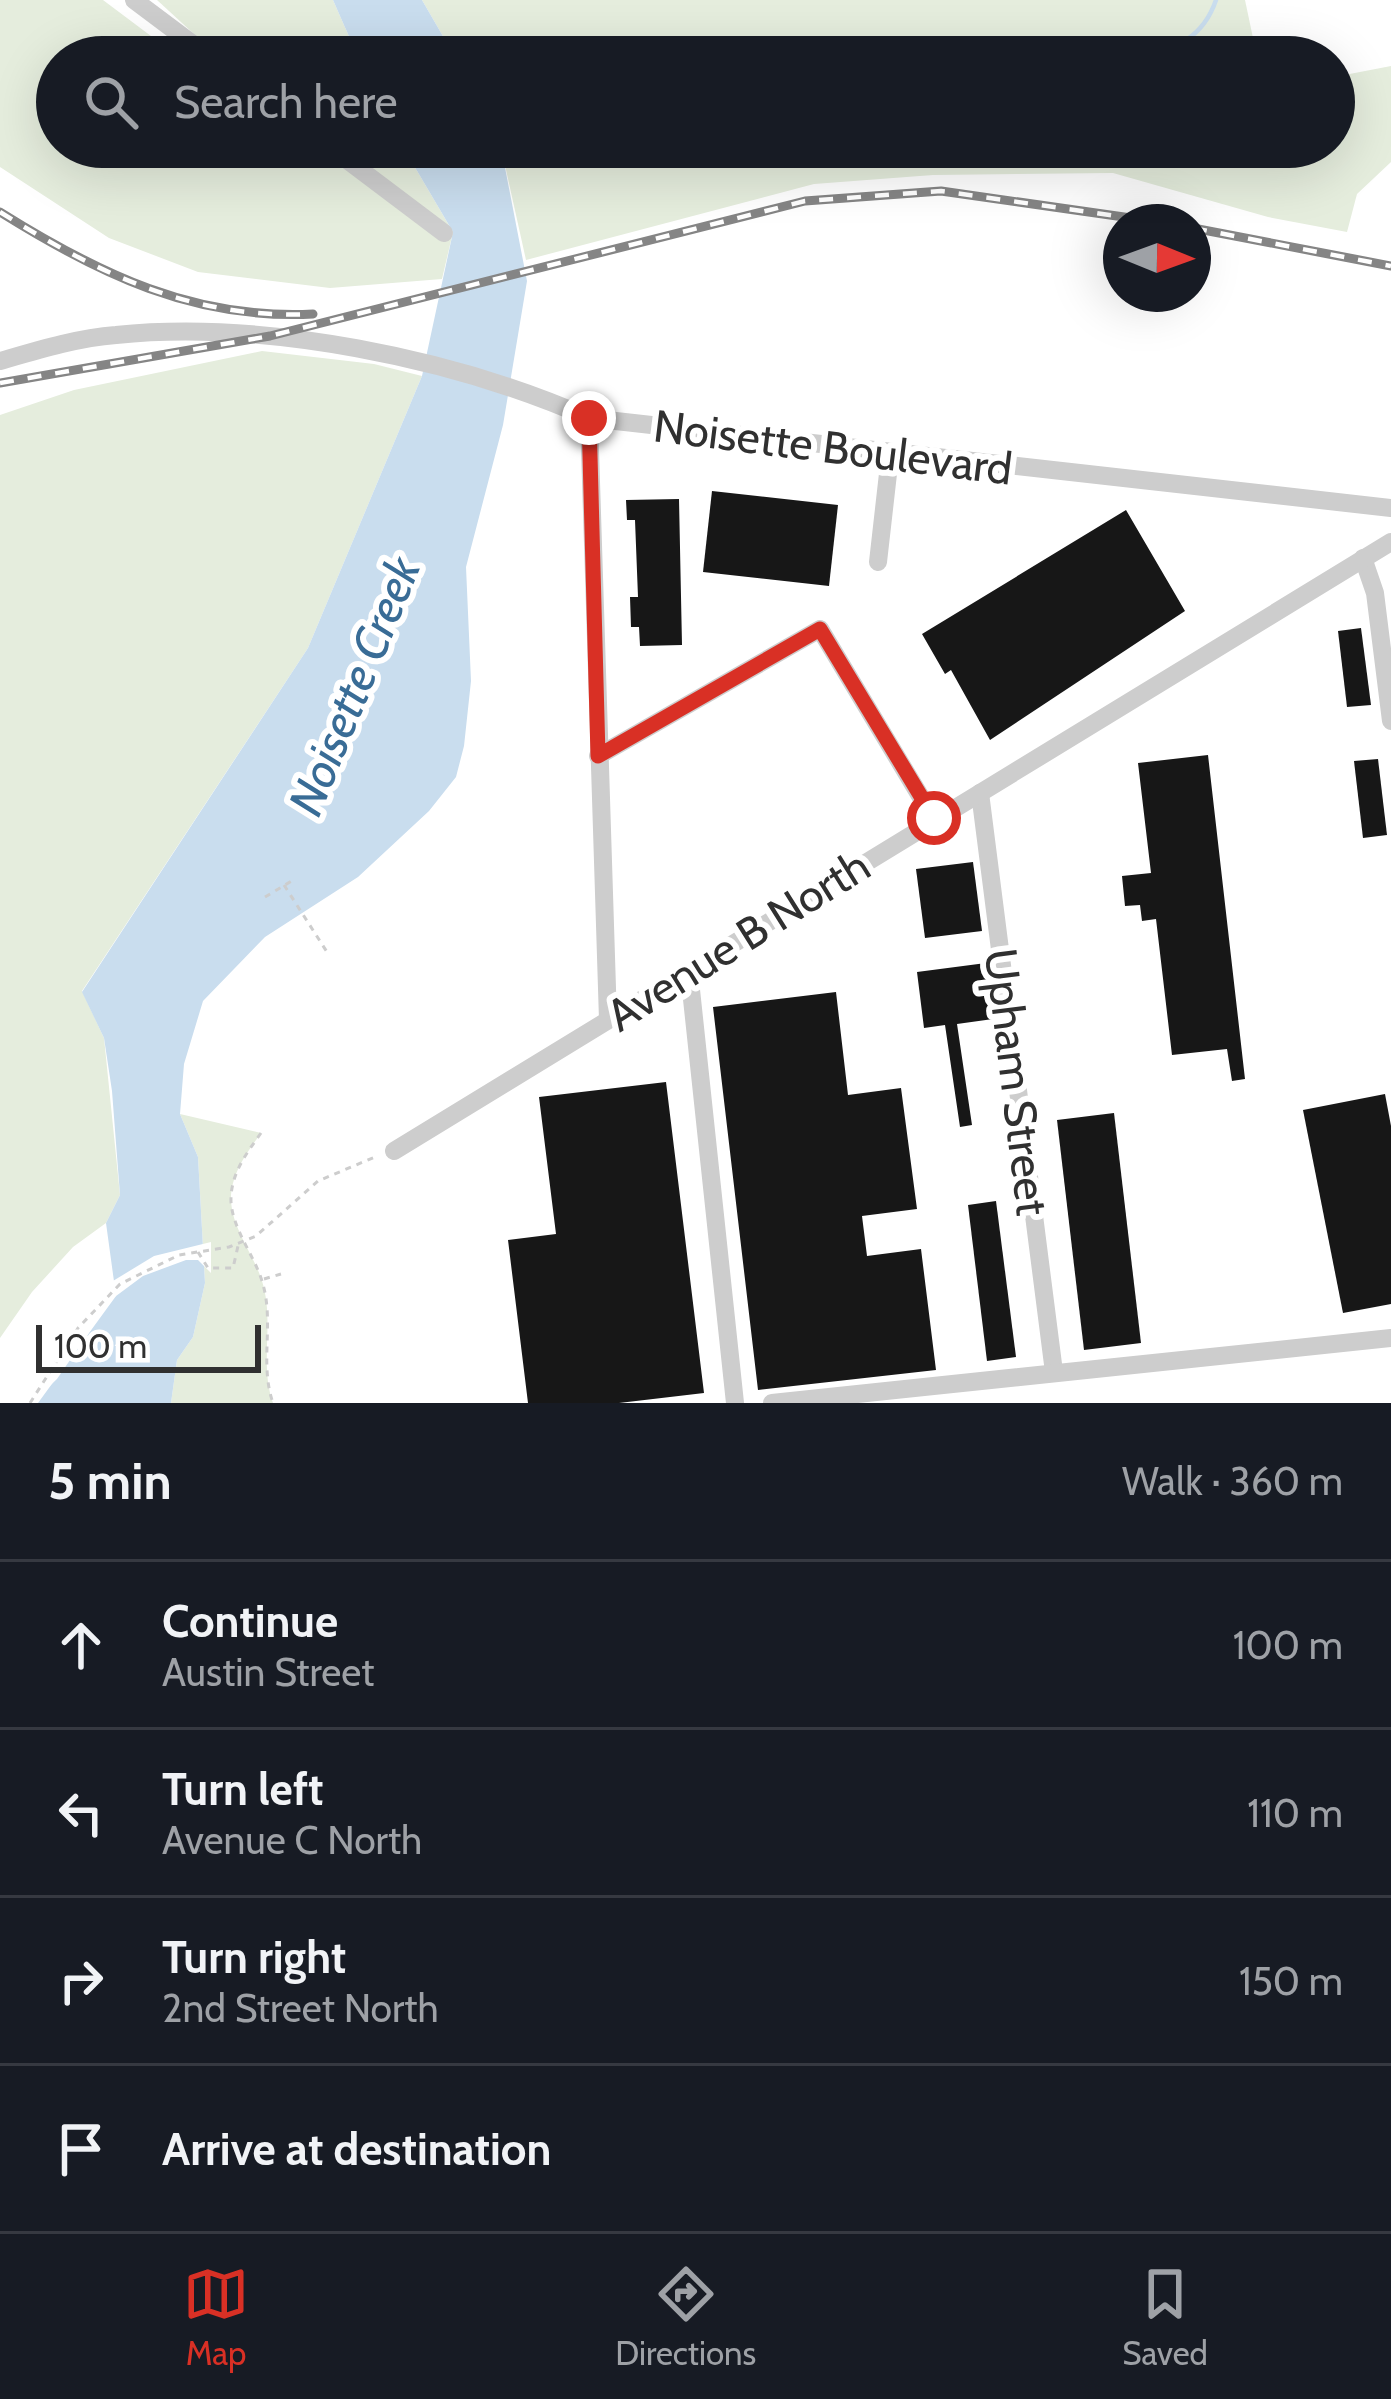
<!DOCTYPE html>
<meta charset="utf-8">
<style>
body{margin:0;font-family:Cabin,sans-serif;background:#20242c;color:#f1f3f6}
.compass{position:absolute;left:1103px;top:204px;width:108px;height:108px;border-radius:50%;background:#171b24;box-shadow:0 12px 48px #0002;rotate:91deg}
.scale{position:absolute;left:36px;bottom:30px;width:225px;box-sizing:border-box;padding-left:12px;border:6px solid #303030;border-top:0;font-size:33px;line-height:42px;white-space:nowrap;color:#303030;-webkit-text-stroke:9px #fff;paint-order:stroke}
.stop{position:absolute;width:36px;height:36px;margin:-27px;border:9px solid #d93025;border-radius:50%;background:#fff}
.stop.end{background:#d93025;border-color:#fff;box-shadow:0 3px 12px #0008}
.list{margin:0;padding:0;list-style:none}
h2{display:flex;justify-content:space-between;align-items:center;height:156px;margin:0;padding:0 48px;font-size:51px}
h2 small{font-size:39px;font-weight:400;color:#9ea1a6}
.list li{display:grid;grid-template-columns:78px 1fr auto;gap:36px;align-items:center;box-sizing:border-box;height:168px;padding:0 48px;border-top:3px solid #363941}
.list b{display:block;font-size:45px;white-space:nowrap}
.list p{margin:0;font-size:39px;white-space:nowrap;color:#9ea1a6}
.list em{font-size:39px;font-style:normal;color:#9ea1a6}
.icon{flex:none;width:66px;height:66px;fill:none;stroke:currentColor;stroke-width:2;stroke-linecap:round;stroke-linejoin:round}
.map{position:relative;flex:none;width:1391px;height:1403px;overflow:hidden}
.search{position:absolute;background:#171b24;box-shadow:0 12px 48px #0002;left:36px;right:36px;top:36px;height:132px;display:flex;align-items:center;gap:30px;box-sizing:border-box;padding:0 42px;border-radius:66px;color:#9ea1a6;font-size:45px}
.sheet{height:828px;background:#171b24}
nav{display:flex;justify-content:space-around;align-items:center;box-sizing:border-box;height:168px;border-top:3px solid #363941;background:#171b24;font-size:33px;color:#9ea1a6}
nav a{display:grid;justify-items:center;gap:6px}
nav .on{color:#d93025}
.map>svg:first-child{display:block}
.green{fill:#e5eddd}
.water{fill:#c9ddee}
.pier{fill:#fff}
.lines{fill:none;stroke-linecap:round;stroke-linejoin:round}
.stream{stroke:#c9ddee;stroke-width:4.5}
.building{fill:#171717}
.path{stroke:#cdcdcd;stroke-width:3;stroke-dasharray:6 6;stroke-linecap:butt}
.minor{stroke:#cdcdcd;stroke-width:18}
.rail-casing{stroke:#858585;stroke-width:9}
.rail{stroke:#fff;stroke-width:4.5;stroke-dasharray:14;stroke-linecap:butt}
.route{stroke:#d93025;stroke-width:15}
.labels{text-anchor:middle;stroke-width:12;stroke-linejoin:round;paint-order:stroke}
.street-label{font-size:45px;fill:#303030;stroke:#fff}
.water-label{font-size:48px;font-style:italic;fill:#396c96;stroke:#fff}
</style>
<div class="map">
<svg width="1391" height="1403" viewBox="0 0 1391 1403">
<rect width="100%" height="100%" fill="#fff"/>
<g class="green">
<path d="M0,0h103l76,57h-122v90h346l50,85 -11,47 -112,9 -132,-16 -89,-34 -109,-71z"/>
<path d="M157,0h176l25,57h-139z"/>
<path d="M422,0h823l12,57h-802z"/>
<path d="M1391,66v96l-34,32 -10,38 -79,-15 -155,-44 -180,2 -119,9 -288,76 -25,-113h833v-70z"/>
<path d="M262,351l112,13 48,12 -114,272 -226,343 22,47 16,157 -14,28 -33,24 -41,45 -32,46v-923l74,-25z"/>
<path d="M180,1114l81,19c-15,21 -31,42 -30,69 2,28 23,53 31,79 13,41 -3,82 11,122h-102l6,-43 16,-23 12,-54 -7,-126z"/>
</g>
<g class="water">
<path d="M333,0h89l33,57h-97z"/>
<path d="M403,147h98l26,134 -24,144 -37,142 5,114 -7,65 -8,31 -27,34 -71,66 -93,60 -62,64 -19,63 -4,50 18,43 7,126 -12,54 -16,23 -6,43h-133l78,-107 -10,-73 14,-28 -8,-104 -8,-53 -22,-46 226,-344 114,-272 31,-144z"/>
</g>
<path class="pier" d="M211,1242v31l-13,-13h-12l-43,16 -31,23 -55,80 -25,24 78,-108 -2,-11 46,-28z"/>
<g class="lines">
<path class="stream" d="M1140,57c37,-9 63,-19 76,-57"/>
</g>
<g class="building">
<path d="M712,491l126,14 -9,81 -126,-14z"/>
<path d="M679,499l3,146 -42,1 -1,-19h-8l-1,-30h8l-3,-77h-8l-1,-20z"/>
<path d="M1126,510l59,101 -195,129 -39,-70 -6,4 -23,-40z"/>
<path d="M1361,628l10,77 -24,2 -9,-76z"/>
<path d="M1208,755l37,324 -13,2 -5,-32 -55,6 -16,-136 -14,2 -2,-16 -15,1 -3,-30 29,-3 -13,-110z"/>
<path d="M1378,759l9,76 -24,3 -9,-77z"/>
<path d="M973,862l9,69 -57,7 -9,-69z"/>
<path d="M986,963l7,56 -36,5 15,101 -12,2 -15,-102 -21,3 -7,-56z"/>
<path d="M836,992l12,103 53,-7 16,121 -55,7 5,40 54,-7 15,121 -178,20 -45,-383z"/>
<path d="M666,1082l38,311 -85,10h-91l-20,-163 48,-6 -17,-137z"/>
<path d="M1385,1094l6,32v178l-48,9 -40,-203z"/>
<path d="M1114,1113l27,230 -57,7 -27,-230z"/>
<path d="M996,1201l20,156 -29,4 -19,-156z"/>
</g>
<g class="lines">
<g class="path">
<path d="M284,885l43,67"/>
<path d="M265,897l30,-18"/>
<path d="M261,1133c-15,21 -31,42 -30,69 2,28 23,53 31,79 13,41 -3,82 11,122"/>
<path d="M198,1252l10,16h25l5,-22"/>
<path d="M264,1279l17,-5"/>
<path d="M30,1403l48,-75 42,-44 59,-29 50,-8 27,-11 62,-55 57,-24"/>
</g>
<g class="minor">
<path d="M134,0l76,57"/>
<path d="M330,147l114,86"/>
<path d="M0,361c38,-11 77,-23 116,-26 149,-15 337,23 473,83l802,90"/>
<path d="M589,418l19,602"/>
<path d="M1363,558l12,35 16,128"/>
<path d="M878,562l12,-106"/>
<path d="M598,756l222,-127 114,190"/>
<path d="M980,793l74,579"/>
<path d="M689,971l46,432"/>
<path d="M394,1151l997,-609"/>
<path d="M772,1403l619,-65"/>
</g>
<defs>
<g id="rail">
<path d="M0,212c99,62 194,108 313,102"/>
<path d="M1193,228l198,38"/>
<path d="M0,383l270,-47 535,-135 136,-10 218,31"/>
</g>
</defs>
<use href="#rail" class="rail-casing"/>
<use href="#rail" class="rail"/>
</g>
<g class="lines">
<path class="route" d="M589,418l9,338 222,-127 114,189"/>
</g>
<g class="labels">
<g class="street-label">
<text transform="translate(833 447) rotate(7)" y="16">Noisette Boulevard</text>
<text transform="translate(738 940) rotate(-32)" y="16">Avenue B North</text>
<text transform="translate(1017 1082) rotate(83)" y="16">Upham Street</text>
</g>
<g class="water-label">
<text transform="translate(354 686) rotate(-68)" y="17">Noisette Creek</text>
</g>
</g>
</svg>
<svg class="compass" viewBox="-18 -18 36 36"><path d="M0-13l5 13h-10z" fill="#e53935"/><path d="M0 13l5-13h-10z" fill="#9ea1a6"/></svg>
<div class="scale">100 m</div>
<div class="stop" style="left:934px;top:818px"></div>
<div class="stop end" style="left:589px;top:418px"></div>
<div class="search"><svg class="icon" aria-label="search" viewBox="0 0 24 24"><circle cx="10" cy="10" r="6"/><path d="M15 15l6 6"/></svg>Search here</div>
</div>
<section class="sheet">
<h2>5 min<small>Walk · 360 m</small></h2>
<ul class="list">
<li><svg class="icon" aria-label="ahead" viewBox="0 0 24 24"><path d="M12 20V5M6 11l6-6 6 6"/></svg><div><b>Continue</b><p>Austin Street</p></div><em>100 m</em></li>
<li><svg class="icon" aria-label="left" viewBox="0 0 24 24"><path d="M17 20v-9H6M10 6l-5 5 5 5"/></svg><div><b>Turn left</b><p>Avenue C North</p></div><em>110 m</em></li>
<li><svg class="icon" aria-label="right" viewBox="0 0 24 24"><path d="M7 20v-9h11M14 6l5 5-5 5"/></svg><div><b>Turn right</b><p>2nd Street North</p></div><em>150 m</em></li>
<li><svg class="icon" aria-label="arrive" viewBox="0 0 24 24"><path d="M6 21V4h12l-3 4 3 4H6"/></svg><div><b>Arrive at destination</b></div></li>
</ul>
</section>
<nav>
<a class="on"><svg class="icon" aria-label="map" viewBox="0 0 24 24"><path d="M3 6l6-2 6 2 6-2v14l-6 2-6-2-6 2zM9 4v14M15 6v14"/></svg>Map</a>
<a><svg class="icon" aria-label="directions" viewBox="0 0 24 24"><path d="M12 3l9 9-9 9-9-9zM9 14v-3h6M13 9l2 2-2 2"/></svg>Directions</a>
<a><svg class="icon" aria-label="saved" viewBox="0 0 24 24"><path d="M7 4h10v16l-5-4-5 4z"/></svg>Saved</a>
</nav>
